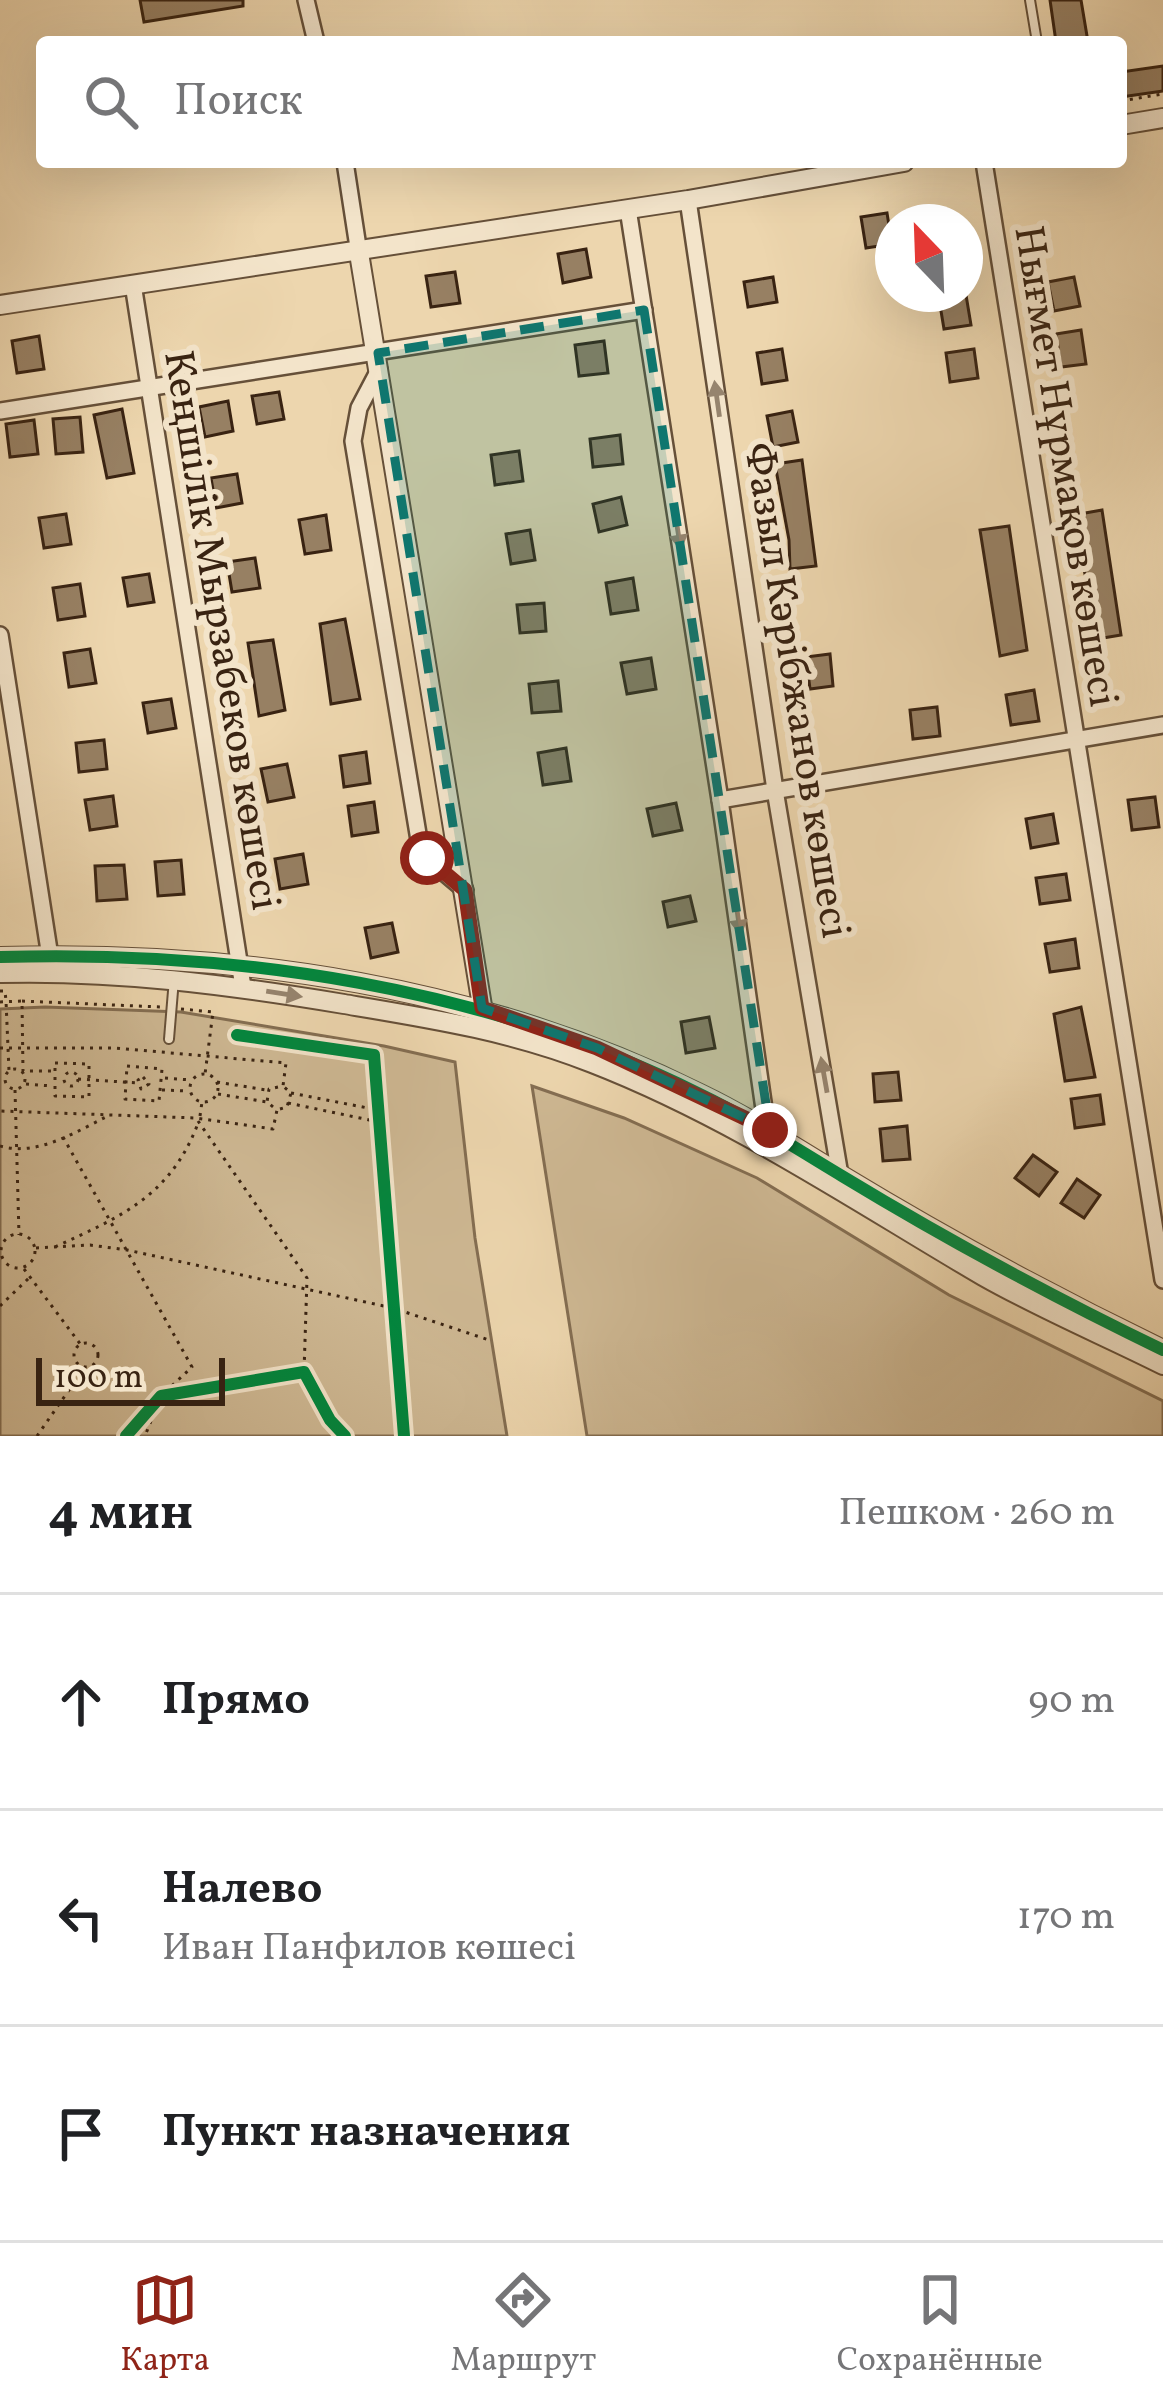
<!DOCTYPE html>
<html lang="ru">
<meta charset="utf-8">
<style>
body{margin:0;font-family:Vollkorn,serif;background:#f2f2f2;color:#202124}
.compass{position:absolute;left:875px;top:204px;width:108px;height:108px;border-radius:50%;background:#fff;box-shadow:0 12px 48px #0002;rotate:337deg}
.scale{position:absolute;left:36px;bottom:30px;width:189px;box-sizing:border-box;padding-left:12px;border:6px solid #392312;border-top:0;font-size:33px;line-height:42px;white-space:nowrap;color:#392312;-webkit-text-stroke:9px #f3e4ca;paint-order:stroke}
.stop{position:absolute;width:36px;height:36px;margin:-27px;border:9px solid #8f2418;border-radius:50%;background:#fff}
.stop.end{background:#8f2418;border-color:#fff;box-shadow:0 3px 12px #0008}
.list{margin:0;padding:0;list-style:none}
h2{display:flex;justify-content:space-between;align-items:center;height:156px;margin:0;padding:0 48px;font-size:51px}
h2 small{font-size:39px;font-weight:400;color:#757577}
.list li{display:grid;grid-template-columns:78px 1fr auto;gap:36px;align-items:center;box-sizing:border-box;height:216px;padding:0 48px;border-top:3px solid #e0e0e0}
.list b{display:block;font-size:45px;white-space:nowrap}
.list p{margin:0;font-size:39px;white-space:nowrap;color:#757577}
.list em{font-size:39px;font-style:normal;color:#757577}
.icon{flex:none;width:66px;height:66px;fill:none;stroke:currentColor;stroke-width:2;stroke-linecap:round;stroke-linejoin:round}
.map{position:relative;flex:none;width:1163px;height:1436px;overflow:hidden}
.search{position:absolute;background:#fff;box-shadow:0 12px 48px #0002;left:36px;right:36px;top:36px;height:132px;display:flex;align-items:center;gap:30px;box-sizing:border-box;padding:0 42px;border-radius:12px;color:#757577;font-size:45px}
.sheet{height:804px;background:#fff}
nav{display:flex;justify-content:space-around;align-items:center;box-sizing:border-box;height:168px;border-top:3px solid #e0e0e0;background:#fff;font-size:33px;color:#757577}
nav a{display:grid;justify-items:center;gap:6px}
nav .on{color:#8f2418}
.map>svg:first-child{display:block}
.green{fill:#ceb893;stroke:#846e52;stroke-width:3}
.building{fill:#978063;stroke:#392312;stroke-width:3}
.lines{fill:none;stroke-linecap:round;stroke-linejoin:round}
.service-casing{stroke:#665039;stroke-width:12}
.minor-casing{stroke:#665039;stroke-width:20}
.tertiary-casing{stroke:#665039;stroke-width:22}
.path{stroke:#392312;stroke-width:3;stroke-dasharray:3 6;stroke-linecap:butt}
.service{stroke:#f3e4ca;stroke-width:8}
.minor{stroke:#f3e4ca;stroke-width:15}
.tertiary{stroke:#f3e4ca;stroke-width:18}
.cycleway-casing{stroke:#f3e4ca;stroke-width:20}
.cycleway{stroke:#00873e;stroke-width:12}
.oneway{fill:#96846e}
.route{stroke:#8f2418;stroke-width:15}
.marked{fill:#0f766e;fill-opacity:0.2;stroke:#0f766e;stroke-width:9;stroke-dasharray:24 15;stroke-linejoin:round}
.labels{text-anchor:middle;stroke-width:12;stroke-linejoin:round;paint-order:stroke}
.street-label{font-size:42px;fill:#392312;stroke:#f3e4ca}
</style>
<div class="map">
<svg width="1163" height="1436" viewBox="0 0 1163 1436">
<rect width="100%" height="100%" fill="#edd6ae"/>
<filter id="stains"><feTurbulence type="fractalNoise" baseFrequency=".00167" numOctaves="4"/><feColorMatrix values="0 0 0 0 .2 0 0 0 0 .09 0 0 0 0 .02 0 0 0 .5 -.17"/></filter>
<radialGradient id="worn" r=".72"><stop offset=".6" stop-color="#630" stop-opacity="0"/><stop offset="1" stop-color="#630" stop-opacity=".3"/></radialGradient>
<g class="green">
<path d="M45,1007l136,5 203,34 71,16 20,176 32,198h-507v-427z"/>
<path d="M532,1086l92,32 133,60 192,117 214,106v35h-576z"/>
</g>
<g class="building">
<path d="M140,0h103v6l-99,16z"/>
<path d="M1050,0h31l7,42h-32z"/>
<path d="M1163,66v25l-42,6v-25z"/>
<path d="M887,213l5,31 -26,4 -5,-31z"/>
<path d="M586,249l5,28 -28,6 -5,-29z"/>
<path d="M455,272l5,31 -29,4 -5,-31z"/>
<path d="M773,277l4,25 -29,5 -4,-25z"/>
<path d="M1074,277l6,29 -26,5 -6,-29z"/>
<path d="M966,295l5,30 -27,4 -5,-30z"/>
<path d="M1081,330l5,34 -25,3 -5,-33z"/>
<path d="M39,336l5,33 -27,4 -5,-32z"/>
<path d="M604,341l4,32 -29,3 -4,-31z"/>
<path d="M782,349l5,31 -25,4 -5,-31z"/>
<path d="M974,349l4,29 -28,4 -4,-29z"/>
<path d="M279,392l5,27 -27,5 -5,-28z"/>
<path d="M228,401l5,30 -28,6 -6,-30z"/>
<path d="M122,409l12,64 -27,5 -13,-63z"/>
<path d="M792,411l6,31 -25,5 -6,-31z"/>
<path d="M80,417l3,35 -27,2 -3,-35z"/>
<path d="M34,420l4,34 -28,3 -4,-33z"/>
<path d="M620,435l3,29 -30,3 -3,-28z"/>
<path d="M519,451l4,30 -28,4 -4,-30z"/>
<path d="M802,460l14,106 -26,3 -1,-29 -14,-76z"/>
<path d="M237,474l5,29 -26,5 -5,-30z"/>
<path d="M621,497l6,28 -28,7 -6,-28z"/>
<path d="M1102,510l19,125 -24,4 -23,-124z"/>
<path d="M66,514l5,30 -27,4 -5,-30z"/>
<path d="M326,515l5,35 -26,4 -6,-34z"/>
<path d="M1009,526l18,124 -27,6 -20,-126z"/>
<path d="M530,530l5,30 -24,4 -5,-30z"/>
<path d="M255,558l5,30 -28,4 -5,-30z"/>
<path d="M149,574l5,28 -26,4 -5,-28z"/>
<path d="M633,578l5,32 -27,4 -5,-31z"/>
<path d="M80,584l5,32 -27,4 -5,-32z"/>
<path d="M544,603l2,28 -26,2 -3,-28z"/>
<path d="M345,619l15,80 -29,5 -11,-80z"/>
<path d="M273,640l12,70 -26,6 -11,-73z"/>
<path d="M90,649l6,34 -27,4 -5,-34z"/>
<path d="M830,654l3,32 -23,3 -4,-32z"/>
<path d="M651,658l5,31 -29,5 -6,-31z"/>
<path d="M558,681l3,30 -29,2 -3,-29z"/>
<path d="M1034,690l5,31 -28,4 -5,-30z"/>
<path d="M171,699l5,29 -28,5 -5,-30z"/>
<path d="M937,707l3,29 -27,3 -3,-29z"/>
<path d="M104,740l3,29 -28,3 -3,-29z"/>
<path d="M566,748l5,33 -28,4 -5,-32z"/>
<path d="M366,752l4,31 -26,4 -4,-31z"/>
<path d="M287,764l7,33 -26,5 -7,-33z"/>
<path d="M113,796l4,30 -27,4 -5,-30z"/>
<path d="M1155,797l4,30 -27,3 -4,-30z"/>
<path d="M374,802l4,30 -26,4 -4,-30z"/>
<path d="M676,803l6,27 -29,6 -6,-27z"/>
<path d="M1053,814l5,29 -27,5 -5,-29z"/>
<path d="M303,854l5,30 -28,5 -5,-30z"/>
<path d="M181,860l3,34 -26,2 -3,-34z"/>
<path d="M124,865l3,34 -30,2 -2,-35z"/>
<path d="M1066,874l4,26 -30,4 -4,-26z"/>
<path d="M690,896l6,25 -28,6 -5,-25z"/>
<path d="M392,923l6,29 -27,6 -6,-30z"/>
<path d="M1075,939l4,29 -29,4 -5,-28z"/>
<path d="M1081,1007l14,70 -30,4 -11,-67z"/>
<path d="M709,1017l6,31 -29,5 -5,-31z"/>
<path d="M898,1072l3,28 -26,2 -2,-28z"/>
<path d="M1100,1095l4,29 -29,4 -4,-29z"/>
<path d="M907,1126l3,33 -27,2 -3,-32z"/>
<path d="M1033,1155l24,17 -18,24 -24,-18z"/>
<path d="M1077,1179l23,16 -16,23 -23,-15z"/>
</g>
<g class="lines">
<defs>
<g id="service">
<path d="M1030,0l7,42"/>
<path d="M169,1039l5,-60"/>
</g>
<g id="minor">
<path d="M306,0l10,42"/>
<path d="M345,162l13,85"/>
<path d="M984,162l179,1118"/>
<path d="M688,200l87,590 66,391"/>
<path d="M628,209l92,591 48,337"/>
<path d="M133,284l110,703"/>
<path d="M379,370l-20,38 -6,33 67,405 7,12 38,32"/>
<path d="M0,411l644,-101"/>
<path d="M0,635l51,328"/>
<path d="M720,800l443,-75"/>
</g>
<g id="tertiary">
<path d="M1121,125l42,-7"/>
<path d="M358,247l126,771"/>
<path d="M0,305l688,-105 216,-38"/>
<path d="M0,957c239,-7 485,30 700,137 50,24 95,54 142,82 104,63 211,121 321,174"/>
<path d="M0,973c117,-3 229,12 344,31 84,14 168,27 248,59 139,54 263,138 391,213 58,33 120,59 180,89"/>
</g>
</defs>
<use href="#service" class="service-casing"/>
<use href="#minor" class="minor-casing"/>
<use href="#tertiary" class="tertiary-casing"/>
<g class="path">
<path d="M1121,101l42,-7"/>
<path d="M0,991h5l1,10 3,70"/>
<path d="M22,1001l138,6"/>
<path d="M0,1002l22,-1 1,70h32"/>
<path d="M181,1009l32,3 -8,62"/>
<path d="M0,1048h115l171,15 -3,23 -14,3 -2,13 10,8 -4,19 -77,-11 -196,-7"/>
<path d="M55,1063l34,1v33l-34,-1z"/>
<path d="M127,1066l35,3 -3,32 -34,-2z"/>
<circle cx="15" cy="1079" r="10"/>
<circle cx="71" cy="1079" r="7"/>
<circle cx="204" cy="1088" r="14"/>
<path d="M143,1077l6,7 -8,5 -3,-9z"/>
<path d="M165,1078l26,2"/>
<path d="M78,1079l60,4"/>
<path d="M217,1082l49,8"/>
<path d="M26,1084l26,2"/>
<path d="M15,1090l4,145"/>
<path d="M162,1090l26,1"/>
<path d="M291,1093l87,17"/>
<path d="M218,1094l49,8"/>
<path d="M288,1103l91,19"/>
<path d="M280,1109l7,-2 4,-14 -7,-6"/>
<path d="M200,1116l2,-14"/>
<path d="M198,1121l109,157 -3,94"/>
<path d="M63,1137l129,230 -31,29 -16,40"/>
<path d="M0,1146c38,11 77,-15 110,-31"/>
<circle cx="18" cy="1251" r="17"/>
<path d="M55,1247c65,-30 114,-50 142,-121"/>
<path d="M36,1248l54,-3 37,5 266,58 96,32"/>
<path d="M24,1269l57,76"/>
<path d="M0,1306l29,-28"/>
<circle cx="86" cy="1355" r="12"/>
<path d="M37,1436l48,-69"/>
</g>
<use href="#service" class="service"/>
<use href="#minor" class="minor"/>
<use href="#tertiary" class="tertiary"/>
<defs>
<g id="cycleway">
<path d="M0,957c239,-7 485,30 700,137 50,24 95,54 142,82 104,63 211,121 321,174"/>
<path d="M237,1035l137,20 30,381"/>
<path d="M126,1436l35,-40 143,-24 26,48 15,16"/>
</g>
</defs>
<use href="#cycleway" class="cycleway-casing"/>
<use href="#cycleway" class="cycleway"/>
</g>
<defs><path id="oneway-solid" d="M-6-.8H1V-3.2L6.5 0L1 3.2V.8H-6Z" transform="scale(3)"/></defs>
<g class="oneway">
<use href="#oneway-solid" transform="translate(717 399) rotate(-98)"/>
<use href="#oneway-solid" transform="translate(678 532) rotate(81)"/>
<use href="#oneway-solid" transform="translate(738 917) rotate(82)"/>
<use href="#oneway-solid" transform="translate(284 994) rotate(9)"/>
<use href="#oneway-solid" transform="translate(824 1075) rotate(-100)"/>
</g>
<g class="lines">
<path class="route" d="M427,858l38,32 17,118 115,40 173,82"/>
</g>
<path class="marked" d="M644,310l126,820 -173,-82 -115,-40 -104,-655z"/>
<g class="labels">
<g class="street-label">
<text transform="translate(1068 466) rotate(81)" y="15">Нығмет Нұрмақов көшесі</text>
<text transform="translate(224 630) rotate(81)" y="15">Кеңшілік Мырзабеков көшесі</text>
<text transform="translate(799 690) rotate(81)" y="15">Фазыл Кәрібжанов көшесі</text>
</g>
</g>
<rect width="100%" height="100%" filter="url(#stains)"/>
<rect width="100%" height="100%" fill="url(#worn)"/>
</svg>
<svg class="compass" viewBox="-18 -18 36 36"><path d="M0-13l5 13h-10z" fill="#e53935"/><path d="M0 13l5-13h-10z" fill="#757577"/></svg>
<div class="scale">100 m</div>
<div class="stop" style="left:427px;top:858px"></div>
<div class="stop end" style="left:770px;top:1130px"></div>
<div class="search"><svg class="icon" aria-label="search" viewBox="0 0 24 24"><circle cx="10" cy="10" r="6"/><path d="M15 15l6 6"/></svg>Поиск</div>
</div>
<section class="sheet">
<h2>4 мин<small>Пешком · 260 m</small></h2>
<ul class="list">
<li><svg class="icon" aria-label="ahead" viewBox="0 0 24 24"><path d="M12 20V5M6 11l6-6 6 6"/></svg><div><b>Прямо</b></div><em>90 m</em></li>
<li><svg class="icon" aria-label="left" viewBox="0 0 24 24"><path d="M17 20v-9H6M10 6l-5 5 5 5"/></svg><div><b>Налево</b><p>Иван Панфилов көшесі</p></div><em>170 m</em></li>
<li><svg class="icon" aria-label="arrive" viewBox="0 0 24 24"><path d="M6 21V4h12l-3 4 3 4H6"/></svg><div><b>Пункт назначения</b></div></li>
</ul>
</section>
<nav>
<a class="on"><svg class="icon" aria-label="map" viewBox="0 0 24 24"><path d="M3 6l6-2 6 2 6-2v14l-6 2-6-2-6 2zM9 4v14M15 6v14"/></svg>Карта</a>
<a><svg class="icon" aria-label="directions" viewBox="0 0 24 24"><path d="M12 3l9 9-9 9-9-9zM9 14v-3h6M13 9l2 2-2 2"/></svg>Маршрут</a>
<a><svg class="icon" aria-label="saved" viewBox="0 0 24 24"><path d="M7 4h10v16l-5-4-5 4z"/></svg>Сохранённые</a>
</nav>
